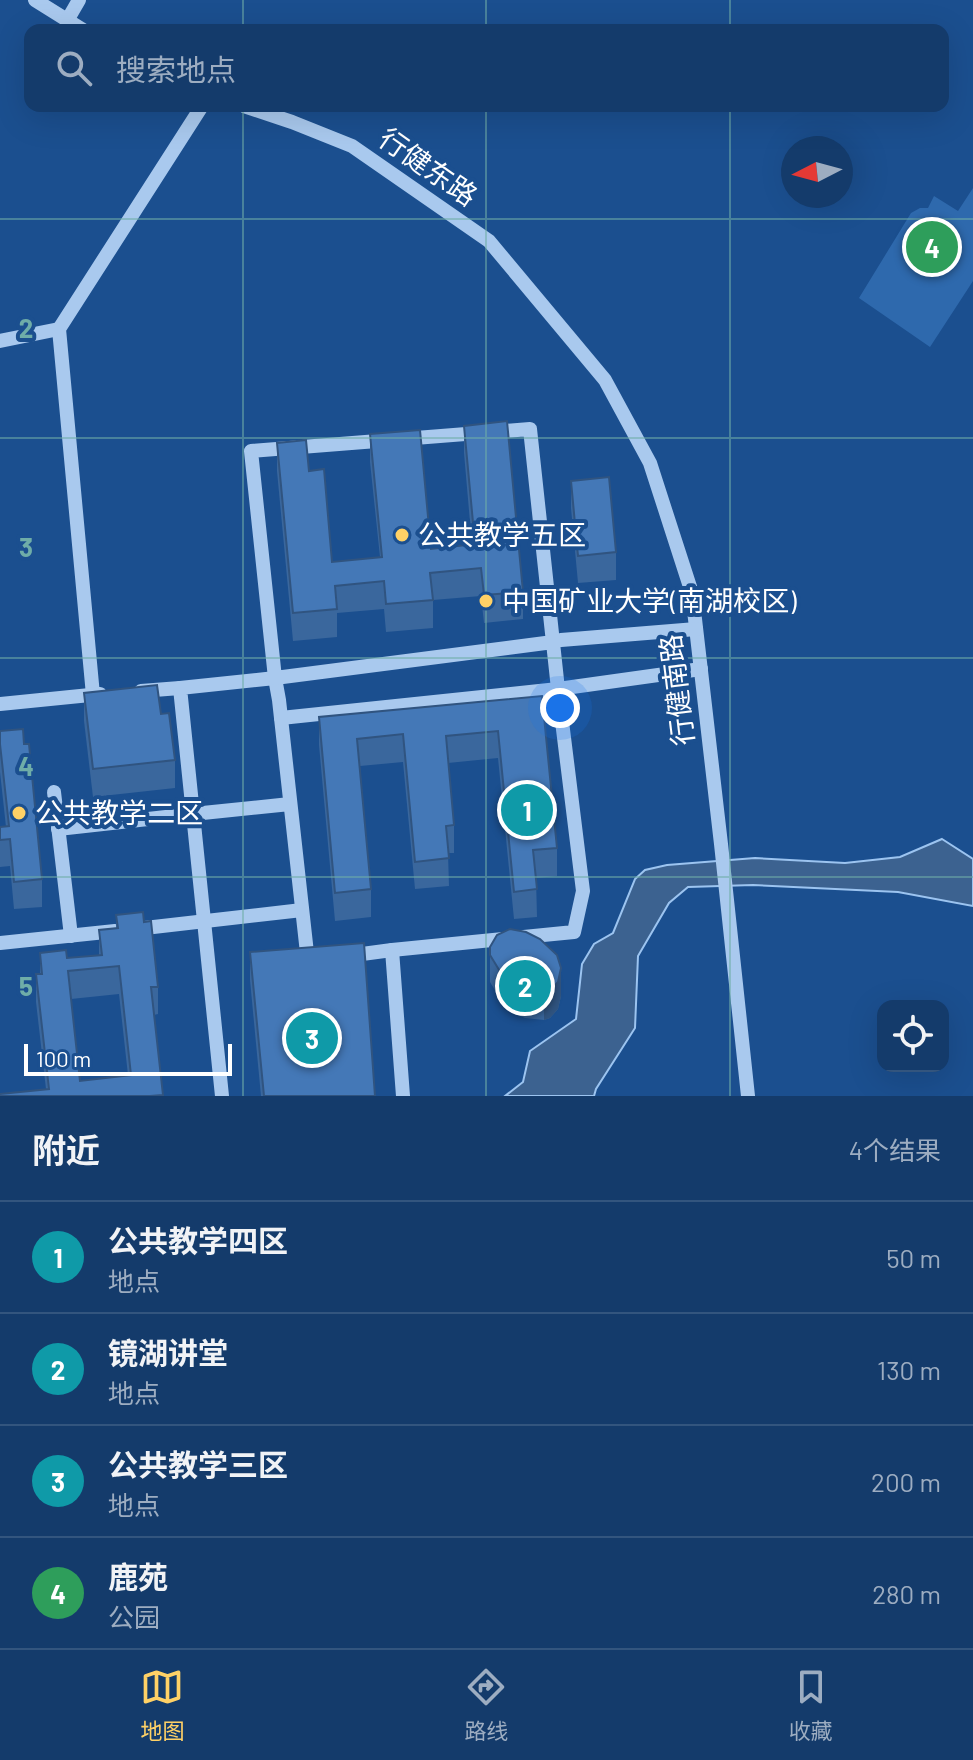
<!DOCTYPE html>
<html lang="zh">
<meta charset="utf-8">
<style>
body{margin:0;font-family:Barlow,"Noto Sans SC",sans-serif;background:#214673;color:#f1f3f6}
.controls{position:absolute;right:24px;bottom:24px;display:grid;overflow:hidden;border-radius:16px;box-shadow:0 8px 32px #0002}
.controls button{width:72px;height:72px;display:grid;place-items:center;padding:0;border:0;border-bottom:2px solid #33557e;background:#143b6b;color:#f1f3f6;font:40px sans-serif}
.compass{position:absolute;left:781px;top:136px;width:72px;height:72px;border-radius:50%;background:#143b6b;box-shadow:0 8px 32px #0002;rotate:264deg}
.scale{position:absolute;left:24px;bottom:20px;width:208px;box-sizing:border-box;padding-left:8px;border:4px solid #fff;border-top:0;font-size:22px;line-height:28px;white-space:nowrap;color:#fff;-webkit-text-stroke:6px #1b4f8f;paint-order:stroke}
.you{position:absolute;left:560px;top:708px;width:28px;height:28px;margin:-20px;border:6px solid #fff;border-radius:50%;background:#1a73e8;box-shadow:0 0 0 12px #1a73e833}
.badge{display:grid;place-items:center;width:52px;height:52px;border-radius:50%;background:#ffd166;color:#fff;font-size:26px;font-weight:700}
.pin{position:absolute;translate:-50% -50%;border:4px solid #fff;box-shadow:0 2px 8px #0006}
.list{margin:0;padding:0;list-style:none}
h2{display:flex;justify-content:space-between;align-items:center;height:104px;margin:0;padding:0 32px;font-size:34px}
h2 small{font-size:26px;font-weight:400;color:#9dadc1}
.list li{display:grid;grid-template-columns:52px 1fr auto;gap:24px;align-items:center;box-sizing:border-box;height:112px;padding:0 32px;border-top:2px solid #33557e}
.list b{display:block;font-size:30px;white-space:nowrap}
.list p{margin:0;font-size:26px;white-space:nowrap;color:#9dadc1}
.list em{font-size:26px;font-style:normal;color:#9dadc1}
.icon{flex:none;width:44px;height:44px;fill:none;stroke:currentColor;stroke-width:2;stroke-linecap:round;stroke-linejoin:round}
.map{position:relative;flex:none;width:973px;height:1096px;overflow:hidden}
.search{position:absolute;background:#143b6b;box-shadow:0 8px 32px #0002;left:24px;right:24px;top:24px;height:88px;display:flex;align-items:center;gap:20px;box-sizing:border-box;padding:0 28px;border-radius:16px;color:#9dadc1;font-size:30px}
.sheet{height:552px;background:#143b6b}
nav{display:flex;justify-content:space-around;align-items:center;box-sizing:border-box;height:112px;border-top:2px solid #33557e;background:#143b6b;font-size:22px;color:#9dadc1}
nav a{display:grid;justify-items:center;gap:4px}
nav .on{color:#ffd166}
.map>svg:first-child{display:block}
.green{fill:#2e69ad}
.water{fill:#3c6290;stroke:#9cc4f0;stroke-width:2}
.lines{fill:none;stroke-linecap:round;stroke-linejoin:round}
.minor{stroke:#a9c9ee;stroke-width:14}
.wall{fill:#3a679d;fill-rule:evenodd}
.shaded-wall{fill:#305480}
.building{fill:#4478b7;stroke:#305480;stroke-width:2;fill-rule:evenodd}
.grid{fill:none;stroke:#6fada8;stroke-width:2;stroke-opacity:0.55}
.poi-dot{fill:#ffd166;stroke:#1b4f8f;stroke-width:3}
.labels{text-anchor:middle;stroke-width:8;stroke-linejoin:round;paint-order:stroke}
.street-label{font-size:28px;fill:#fff;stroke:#1b4f8f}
.poi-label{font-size:28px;fill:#fff;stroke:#1b4f8f;text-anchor:start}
.grid-label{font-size:26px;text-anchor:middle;font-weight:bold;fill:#6fada8;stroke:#1b4f8f;stroke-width:8;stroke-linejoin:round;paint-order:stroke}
</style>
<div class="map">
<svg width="973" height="1096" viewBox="0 0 973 1096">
<rect width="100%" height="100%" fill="#1b4f8f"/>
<path class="green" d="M973,188v93l-43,66 -71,-49 52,-85 9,-5h8l6,-12 24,15z"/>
<path class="water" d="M942,839l31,20v47l-75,-14 -145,-7 -65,2 -19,16 -31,53 -3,72 -39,61 -2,7h-89l18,-14 7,-31 46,-32 6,-55 12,-20 19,-11 22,-54 10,-9 22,-5 88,-7 90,5 55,-6z"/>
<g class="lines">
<g class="minor">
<path d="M35,0l48,30"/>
<path d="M68,19l11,-19"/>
<path d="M244,106l48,16 60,24 137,95 116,139 45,83 42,130 29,251 27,252"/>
<path d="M0,341l59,-12"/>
<path d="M141,691l39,-3"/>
<path d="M93,695l-34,-366 143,-223"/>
<path d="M0,704l100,-10"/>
<path d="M281,718l277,-29 143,-20"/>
<path d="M54,792l17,144"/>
<path d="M290,804l-97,10 -13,-126 95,-10 4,22 29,262h3"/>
<path d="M58,829l135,-15 29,282"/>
<path d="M136,929l166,-19"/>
<path d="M0,943l115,-12"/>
<path d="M392,950l182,-18 9,-41 -25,-202 -28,-260 -279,22 24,227 278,-36 8,-2 135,-11"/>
<path d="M347,956l45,-6 11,146"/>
</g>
</g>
<g class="wall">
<path d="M464,426l59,166v27l-39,4 -3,-27 -48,4v28l-47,4 -2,-23 -47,4v24l-44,4 -16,-170v-28l32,28 23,91 48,-5 -10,-95v-28l61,115 41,-4 -8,-92z"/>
<path d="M571,481l45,71v28l-38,3 -7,-75z"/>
<path d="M84,693l77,21 14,46v28l-82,9 -9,-76z"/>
<path d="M542,696l15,152v28l-21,2 1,39 -23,2 -16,-161 -50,5 6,62v28h-6l1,33 -34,3 -12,-127 -43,4 11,123v28l-36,4 -16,-176v-28z"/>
<path d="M0,731l42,148v28l-28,2 -4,-43 -10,1v-27l6,-13 -6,-55z"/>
<path d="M116,915l28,7 14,65v27l-4,1 9,81h-163l46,-7 -10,-87v-28h4v-21l27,5 32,-3v-25l17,-1zM119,994l9,81 -48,6 -9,-82z"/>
<path d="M490,947l71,49 -3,13 -8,9 -6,2 -19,-2 -11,-5 -10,-8 -14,-23z"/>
<path d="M250,952l125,144h-114l-11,-116z"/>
</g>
<path class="shaded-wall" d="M561,968v28l-3,13 -8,9 -6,2v-27z"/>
<g class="building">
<path d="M507,421l16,171 -39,3 -3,-27 -51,5 3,27 -47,4 -2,-23 -49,5 2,23 -44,4 -16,-170 29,-3 3,31 15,-2 8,93 50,-5 -12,-123 50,-4 11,119 44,-5 -11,-118z"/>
<path d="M609,477l7,75 -38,4 -7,-75z"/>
<path d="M157,685l4,29 8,-1 6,47 -82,9 -9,-76z"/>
<path d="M542,696l15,152 -24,2 4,39 -23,3 -16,-161 -52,5 8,89 -8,1 3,32 -34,4 -12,-128 -46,5 14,150 -36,4 -16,-176z"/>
<path d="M23,729l1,15h5l13,135 -28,3 -4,-43 -10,1v-13l9,-1 -9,-82v-13z"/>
<path d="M143,912l1,10 7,-1 7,66h-7l12,108 -13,1h-150v-2l49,-5 -13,-115h6l-2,-21 26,-3 1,8 35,-3 -3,-25 19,-2 -2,-13zM119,966l12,109 -51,6 -12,-110z"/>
<path d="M510,929l16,3 14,7 17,16 4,13 -3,14 -8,9 -6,2 -19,-3 -11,-5 -10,-7 -14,-23v-8l7,-12z"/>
<path d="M364,943l11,153h-111l-14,-144z"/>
</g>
<path class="grid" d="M243,0v30M486,0v30M730,0v30M243,106v990M486,106v990M730,106v990M0,219h973M0,438h973M0,658h973M0,877h973"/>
<g class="poi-dot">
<circle cx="402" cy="535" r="8"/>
<circle cx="486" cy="601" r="8"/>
<circle cx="19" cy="813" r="8"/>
</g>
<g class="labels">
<g class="street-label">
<text transform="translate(428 167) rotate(35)" y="10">行健东路</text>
<text transform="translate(677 690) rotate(-97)" y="10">行健南路</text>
</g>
<g class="poi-label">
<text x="418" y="545">公共教学五区</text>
<text x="502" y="611">中国矿业大学(南湖校区)</text>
<text x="35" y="823">公共教学二区</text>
</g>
</g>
<g class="grid-label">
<text x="26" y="338">2</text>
<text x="26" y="557">3</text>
<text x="26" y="776">4</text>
<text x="26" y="996">5</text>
</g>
</svg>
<div class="controls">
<button><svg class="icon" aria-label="locate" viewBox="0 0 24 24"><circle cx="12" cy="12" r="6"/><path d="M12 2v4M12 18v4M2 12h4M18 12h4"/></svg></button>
</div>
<svg class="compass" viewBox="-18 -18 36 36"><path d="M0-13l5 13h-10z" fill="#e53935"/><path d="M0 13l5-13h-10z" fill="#9dadc1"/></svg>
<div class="scale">100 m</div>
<div class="you"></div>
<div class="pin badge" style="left:527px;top:810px;background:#0f9aa8">1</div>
<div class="pin badge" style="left:525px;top:986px;background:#0f9aa8">2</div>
<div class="pin badge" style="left:312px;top:1038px;background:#0f9aa8">3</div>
<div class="pin badge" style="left:932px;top:247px;background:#2e9e5b">4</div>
<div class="search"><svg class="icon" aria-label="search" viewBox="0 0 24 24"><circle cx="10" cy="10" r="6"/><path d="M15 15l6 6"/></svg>搜索地点</div>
</div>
<section class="sheet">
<h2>附近<small>4个结果</small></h2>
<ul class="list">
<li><span class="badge" style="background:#0f9aa8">1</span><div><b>公共教学四区</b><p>地点</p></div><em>50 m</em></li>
<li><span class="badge" style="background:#0f9aa8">2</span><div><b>镜湖讲堂</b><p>地点</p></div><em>130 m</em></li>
<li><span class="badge" style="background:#0f9aa8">3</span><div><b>公共教学三区</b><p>地点</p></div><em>200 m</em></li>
<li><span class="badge" style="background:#2e9e5b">4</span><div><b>鹿苑</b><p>公园</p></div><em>280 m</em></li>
</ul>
</section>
<nav>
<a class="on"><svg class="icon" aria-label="map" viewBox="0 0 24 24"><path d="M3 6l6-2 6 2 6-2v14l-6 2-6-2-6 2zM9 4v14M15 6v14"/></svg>地图</a>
<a><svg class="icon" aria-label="directions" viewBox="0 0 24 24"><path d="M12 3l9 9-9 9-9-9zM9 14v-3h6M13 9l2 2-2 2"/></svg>路线</a>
<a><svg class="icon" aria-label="saved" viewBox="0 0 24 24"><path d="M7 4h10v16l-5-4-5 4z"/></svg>收藏</a>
</nav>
